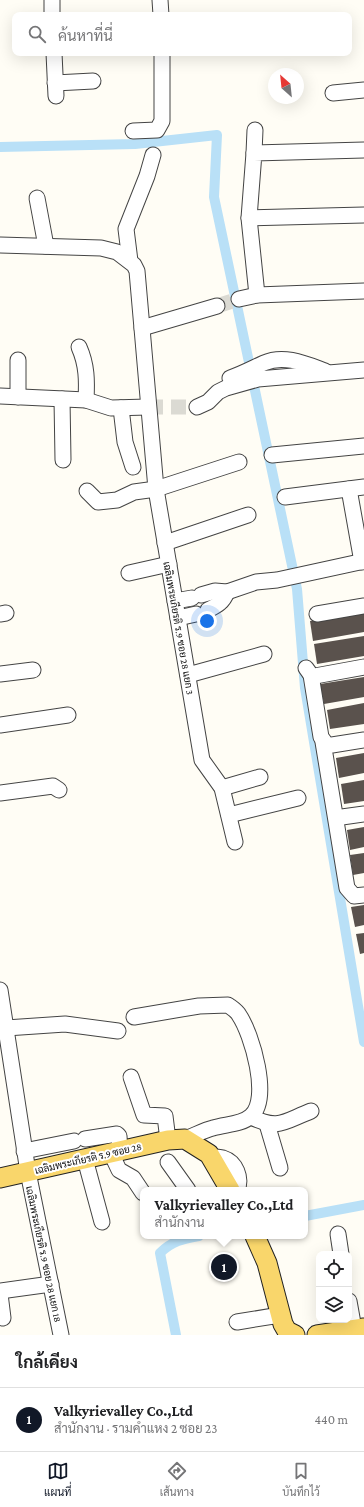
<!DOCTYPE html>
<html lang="th">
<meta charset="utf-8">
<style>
body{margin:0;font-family:"Crimson Pro",Sarabun,serif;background:#f2f2f2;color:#202124}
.controls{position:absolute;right:12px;bottom:12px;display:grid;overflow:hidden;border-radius:8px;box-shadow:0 4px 16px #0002}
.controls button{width:36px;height:36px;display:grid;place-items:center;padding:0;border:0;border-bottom:1px solid #e0e0e0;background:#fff;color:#202124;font:20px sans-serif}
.compass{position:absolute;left:268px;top:68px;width:36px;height:36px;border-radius:50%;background:#fff;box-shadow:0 4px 16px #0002;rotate:333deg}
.you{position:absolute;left:207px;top:621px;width:14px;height:14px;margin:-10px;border:3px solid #fff;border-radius:50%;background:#1a73e8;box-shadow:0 0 0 6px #1a73e833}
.badge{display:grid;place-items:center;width:26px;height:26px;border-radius:50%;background:#111827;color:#fff;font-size:13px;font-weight:700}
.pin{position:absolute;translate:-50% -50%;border:2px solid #fff;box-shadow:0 1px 4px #0006}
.popup{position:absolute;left:140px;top:1187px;width:168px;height:52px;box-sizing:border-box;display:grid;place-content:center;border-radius:8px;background:#fff;filter:drop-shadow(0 1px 3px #0005);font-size:13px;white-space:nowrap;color:#757577}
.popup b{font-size:15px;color:#202124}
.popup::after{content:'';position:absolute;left:50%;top:100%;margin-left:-8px;border:8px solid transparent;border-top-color:#fff}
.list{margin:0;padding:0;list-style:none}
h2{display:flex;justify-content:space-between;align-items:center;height:52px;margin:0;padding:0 16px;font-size:17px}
h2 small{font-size:13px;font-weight:400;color:#757577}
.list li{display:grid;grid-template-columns:26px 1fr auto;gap:12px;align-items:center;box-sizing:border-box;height:64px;padding:0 16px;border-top:1px solid #e0e0e0}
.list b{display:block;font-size:15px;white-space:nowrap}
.list p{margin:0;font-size:13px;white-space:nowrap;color:#757577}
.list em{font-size:13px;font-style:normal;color:#757577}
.icon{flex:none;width:22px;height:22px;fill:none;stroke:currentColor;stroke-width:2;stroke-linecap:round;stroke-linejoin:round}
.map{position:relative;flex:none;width:364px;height:1335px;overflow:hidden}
.search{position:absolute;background:#fff;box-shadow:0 4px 16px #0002;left:12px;right:12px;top:12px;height:44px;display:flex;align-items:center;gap:10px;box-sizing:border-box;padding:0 14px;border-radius:8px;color:#757577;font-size:15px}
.sheet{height:116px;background:#fff}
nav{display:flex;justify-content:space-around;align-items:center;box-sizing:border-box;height:56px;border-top:1px solid #e0e0e0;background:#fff;font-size:11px;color:#757577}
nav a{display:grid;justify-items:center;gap:2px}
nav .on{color:#111827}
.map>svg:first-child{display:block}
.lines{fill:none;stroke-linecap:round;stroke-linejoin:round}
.canal{stroke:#b9e0f7;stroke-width:10}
.building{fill:#5a524d}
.minor-tunnel{stroke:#dbdad3;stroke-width:15;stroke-dasharray:15 8;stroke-linecap:butt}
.minor-casing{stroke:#444;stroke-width:17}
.major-casing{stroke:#222;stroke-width:21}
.minor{stroke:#fff;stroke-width:15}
.major{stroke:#f9d66b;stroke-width:19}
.labels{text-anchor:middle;stroke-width:4;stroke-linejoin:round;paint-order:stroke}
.street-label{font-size:10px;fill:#111;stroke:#fff}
</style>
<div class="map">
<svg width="364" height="1335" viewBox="0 0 364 1335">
<rect width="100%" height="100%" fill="#fffdf5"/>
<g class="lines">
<g class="canal">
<path d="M0,147l135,-3 82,-9 -3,62 83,392 8,99 59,354"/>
<path d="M305,1216l59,-11"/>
<path d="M176,1335l-16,-82c12,-12 23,-14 39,-17"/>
</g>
</g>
<g class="building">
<path d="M364,612v20l-51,9 -3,-20z"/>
<path d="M364,636v20l-47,8 -3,-20z"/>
<path d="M364,677v20l-40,7 -4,-20z"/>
<path d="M364,703v21l-34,5 -3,-19z"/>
<path d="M364,753v20l-25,5 -3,-20z"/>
<path d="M364,780v21l-20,3 -3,-20z"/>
<path d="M364,827v20l-14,3 -3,-20z"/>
<path d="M364,853v20l-11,2 -3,-20z"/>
<path d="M364,905v20l-9,2 -4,-20z"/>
<path d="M364,933v20l-4,1 -4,-20z"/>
</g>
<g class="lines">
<g class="minor-tunnel">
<path d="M217,306l22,-7"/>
<path d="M148,407h49"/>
</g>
<defs>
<g id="minor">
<path d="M52,0v15"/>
<path d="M160,0l1,15"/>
<path d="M54,53l2,43"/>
<path d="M55,83l38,-2"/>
<path d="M333,93l31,-3"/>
<path d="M133,131l24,-1 5,-9v-68"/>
<path d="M254,153l1,-23"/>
<path d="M37,198l9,48"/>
<path d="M249,218l115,-3"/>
<path d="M0,245l101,3 16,4 17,13 3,6 19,218 46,271 20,28 13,54"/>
<path d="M130,261l-4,-32 21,-53 6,-21"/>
<path d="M257,295l-8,-77 5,-65 110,-3"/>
<path d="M239,299l18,-4 107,-4"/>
<path d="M142,328l75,-22"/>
<path d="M79,347c8,18 8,34 7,53"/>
<path d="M18,360v37"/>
<path d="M230,378c12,-4 23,-10 34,-15 20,-9 42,1 61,8"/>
<path d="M0,396l86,4 25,8 37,-1"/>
<path d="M62,399l1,61"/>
<path d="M197,407l11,-5 10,-10 8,-4 32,-9 106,-9"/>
<path d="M121,408l4,34 8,25"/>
<path d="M272,455l92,-9"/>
<path d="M349,489l13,73"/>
<path d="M87,491l11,11 19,-2 17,-8 22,-3 83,-27"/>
<path d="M285,497l79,-10"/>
<path d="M165,543l83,-28"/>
<path d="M129,573l40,-9"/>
<path d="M201,595l14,-4 12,1 29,-10 21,-2 87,-19"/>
<path d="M175,601l17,-3"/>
<path d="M208,610c10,-5 15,-8 19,-18"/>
<path d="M0,614l6,-1"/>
<path d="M317,614l47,-8"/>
<path d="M178,618l18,-4"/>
<path d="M306,668l5,7 4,1 49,-9"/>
<path d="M0,674l33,-4"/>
<path d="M188,675l76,-21"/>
<path d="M311,675l10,62 6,8h5l32,-5"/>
<path d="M0,725l68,-10"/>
<path d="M323,742l24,146 7,8 10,-1"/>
<path d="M222,788l38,-11"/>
<path d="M0,793l53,-7 6,4"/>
<path d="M229,815l69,-17"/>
<path d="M342,817l22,-3"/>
<path d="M0,990l28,182 33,163"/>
<path d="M134,1017l65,-11 29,-1c4,3 9,6 11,10 13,19 32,84 12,101 -10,9 -26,8 -38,12 -9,2 -19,8 -28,11"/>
<path d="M6,1028l59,-4 53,7"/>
<path d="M131,1077l13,38 21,1 3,24"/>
<path d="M251,1117c28,13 32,5 60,-6"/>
<path d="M267,1124l13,44"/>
<path d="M85,1139l32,-5 2,2 1,15"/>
<path d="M24,1151l50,-10"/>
<path d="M111,1153l8,17 14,8 10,15"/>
<path d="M210,1157c4,0 9,0 13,1 13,4 19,20 14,32"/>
<path d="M85,1159l17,63"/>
<path d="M168,1162l20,28"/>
<path d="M338,1234l3,20"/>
<path d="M0,1291l51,-7"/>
<path d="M0,1294l3,24"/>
<path d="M349,1301l5,28"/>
<path d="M237,1322l43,-7"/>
</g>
<g id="major">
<path d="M0,1178l168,-38 17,-1 24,15 21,36"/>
<path d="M255,1236l12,27 16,61 4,7 8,4"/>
<path d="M317,1335l47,-7"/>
</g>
</defs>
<use href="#minor" class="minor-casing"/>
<use href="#major" class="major-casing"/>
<use href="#minor" class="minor"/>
<use href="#major" class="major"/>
</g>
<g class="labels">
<g class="street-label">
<text transform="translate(179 628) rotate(80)" y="4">เฉลิมพระเกียรติ ร.9 ซอย 28 แยก 3</text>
<text transform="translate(88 1158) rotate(-13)" y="4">เฉลิมพระเกียรติ ร.9 ซอย 28</text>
<text transform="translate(44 1254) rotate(78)" y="4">เฉลิมพระเกียรติ ร.9 ซอย 28 แยก 18</text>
</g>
</g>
</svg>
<div class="controls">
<button><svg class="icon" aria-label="locate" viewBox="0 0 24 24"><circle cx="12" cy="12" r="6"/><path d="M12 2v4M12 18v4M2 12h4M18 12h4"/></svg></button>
<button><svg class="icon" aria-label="layers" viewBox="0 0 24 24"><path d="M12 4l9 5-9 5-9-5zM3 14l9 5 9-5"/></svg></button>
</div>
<svg class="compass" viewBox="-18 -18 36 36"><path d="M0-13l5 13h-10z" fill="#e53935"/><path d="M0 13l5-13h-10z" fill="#757577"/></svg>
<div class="you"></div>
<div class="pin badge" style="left:224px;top:1267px">1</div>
<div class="popup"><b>Valkyrievalley Co.,Ltd</b>สำนักงาน</div>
<div class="search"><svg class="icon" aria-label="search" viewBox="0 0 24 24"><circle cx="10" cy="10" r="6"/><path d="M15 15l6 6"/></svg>ค้นหาที่นี่</div>
</div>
<section class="sheet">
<h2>ใกล้เคียง<small></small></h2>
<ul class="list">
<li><span class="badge">1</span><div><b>Valkyrievalley Co.,Ltd</b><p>สำนักงาน · รามคำแหง 2 ซอย 23</p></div><em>440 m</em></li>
</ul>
</section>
<nav>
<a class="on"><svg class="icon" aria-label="map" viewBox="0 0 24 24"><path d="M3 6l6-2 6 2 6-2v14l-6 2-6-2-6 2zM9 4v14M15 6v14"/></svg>แผนที่</a>
<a><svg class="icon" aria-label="directions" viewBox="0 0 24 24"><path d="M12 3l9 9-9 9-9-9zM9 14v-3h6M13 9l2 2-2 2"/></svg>เส้นทาง</a>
<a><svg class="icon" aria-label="saved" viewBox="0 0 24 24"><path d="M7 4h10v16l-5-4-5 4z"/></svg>บันทึกไว้</a>
</nav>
